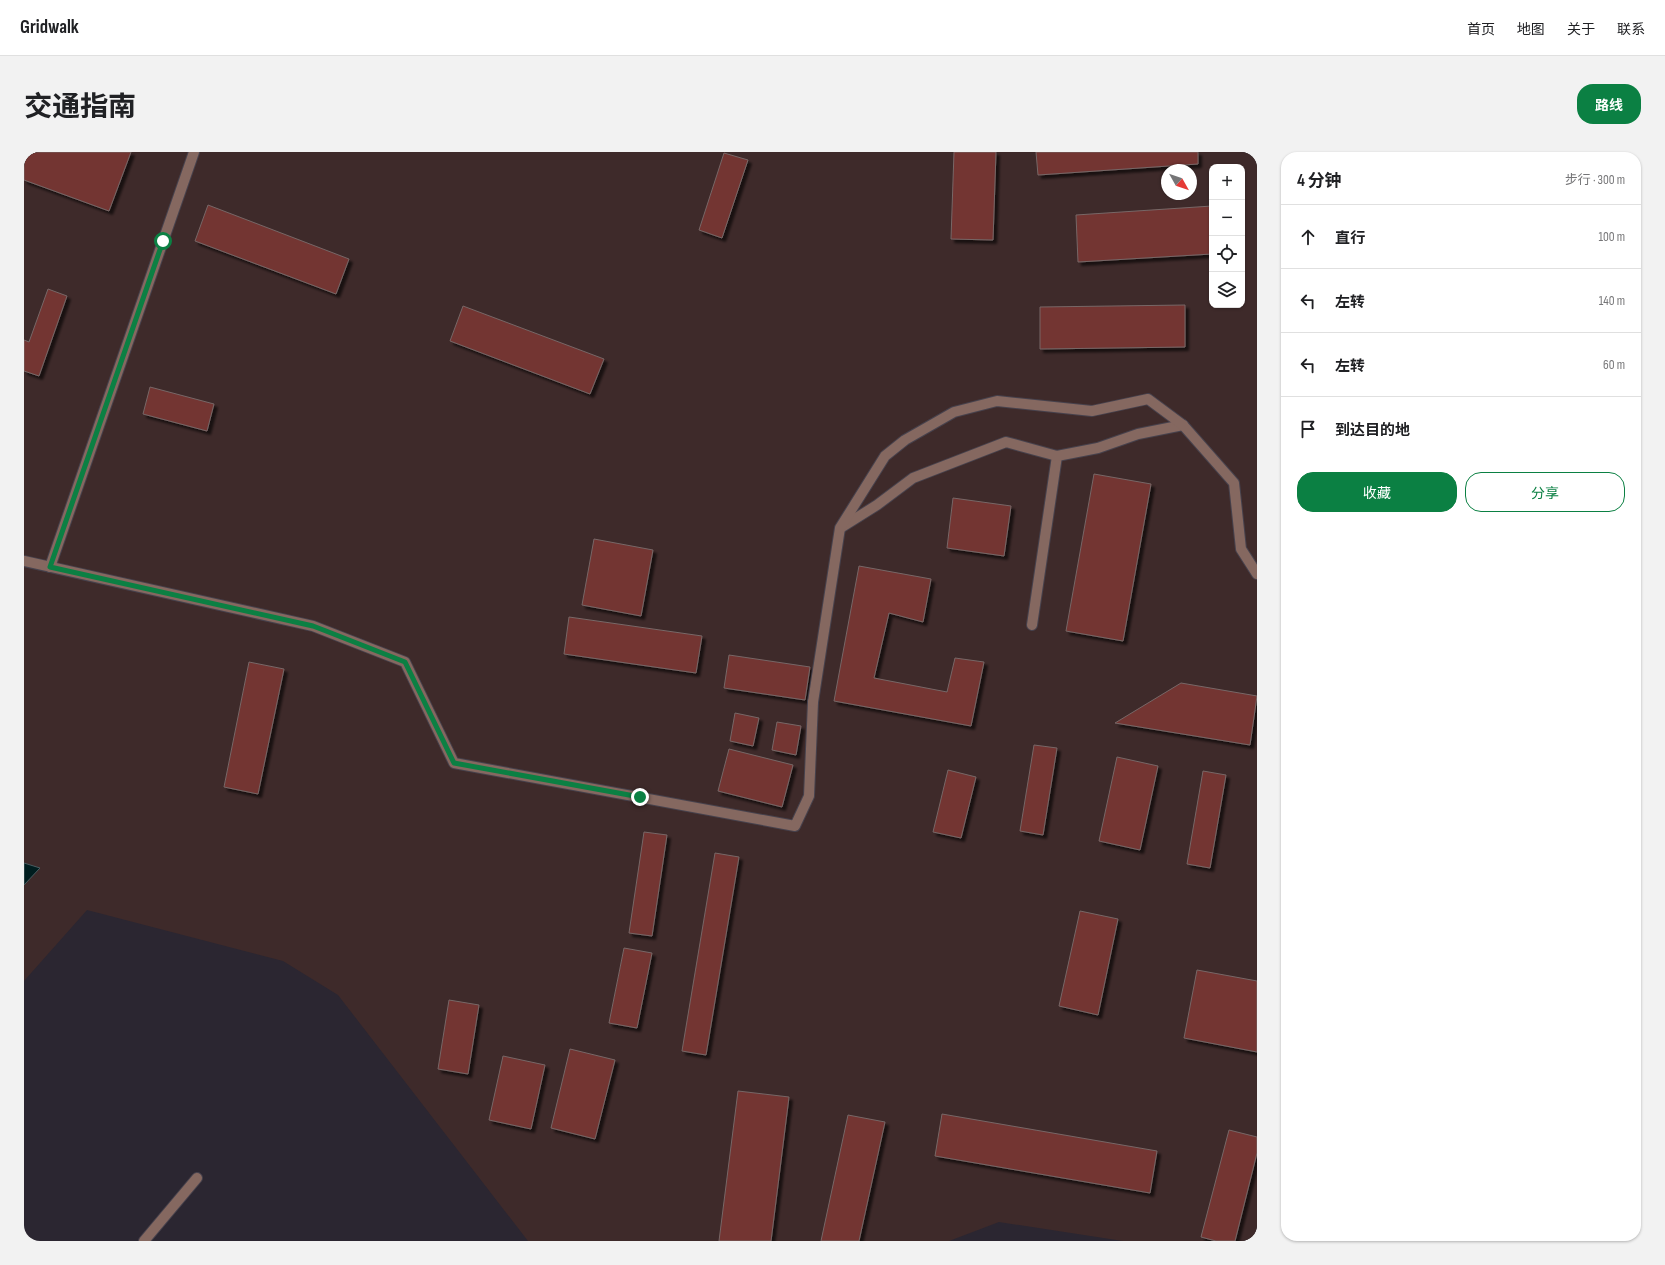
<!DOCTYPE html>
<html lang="zh">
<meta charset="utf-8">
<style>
body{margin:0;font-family:"Sofia Sans Condensed","Noto Sans SC",sans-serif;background:#f2f2f2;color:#202124}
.controls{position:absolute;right:12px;top:12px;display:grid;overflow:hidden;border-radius:8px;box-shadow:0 1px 3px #0004}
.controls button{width:36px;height:36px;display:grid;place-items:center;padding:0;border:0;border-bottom:1px solid #e0e0e0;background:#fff;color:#202124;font:20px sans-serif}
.compass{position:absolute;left:1137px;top:12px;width:36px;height:36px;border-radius:50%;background:#fff;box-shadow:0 1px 3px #0004;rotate:130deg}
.stop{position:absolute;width:12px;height:12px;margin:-9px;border:3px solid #0b8043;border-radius:50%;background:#fff}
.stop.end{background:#0b8043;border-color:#fff;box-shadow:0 1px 4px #0008}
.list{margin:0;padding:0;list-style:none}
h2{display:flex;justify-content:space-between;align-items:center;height:52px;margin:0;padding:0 16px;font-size:17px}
h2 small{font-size:13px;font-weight:400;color:#757577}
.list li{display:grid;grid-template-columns:26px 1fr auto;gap:12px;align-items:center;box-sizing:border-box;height:64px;padding:0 16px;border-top:1px solid #e0e0e0}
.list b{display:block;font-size:15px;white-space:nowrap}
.list em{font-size:13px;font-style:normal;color:#757577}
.actions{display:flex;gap:8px;padding:12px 16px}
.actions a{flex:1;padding:9px 0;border:1px solid #0b8043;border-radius:16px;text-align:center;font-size:14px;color:#0b8043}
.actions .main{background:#0b8043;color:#fff}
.icon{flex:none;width:22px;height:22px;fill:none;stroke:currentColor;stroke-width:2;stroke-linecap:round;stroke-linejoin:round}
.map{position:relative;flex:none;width:1233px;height:1089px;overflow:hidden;border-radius:16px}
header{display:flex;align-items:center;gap:24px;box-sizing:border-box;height:56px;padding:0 20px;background:#fff;border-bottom:1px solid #e0e0e0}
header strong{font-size:19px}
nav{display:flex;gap:22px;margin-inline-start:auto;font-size:14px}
.intro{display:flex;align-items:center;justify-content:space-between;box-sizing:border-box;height:96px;padding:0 24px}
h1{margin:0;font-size:28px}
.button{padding:10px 18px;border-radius:16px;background:#0b8043;color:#fff;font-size:14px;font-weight:700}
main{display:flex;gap:24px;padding:0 24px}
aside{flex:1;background:#fff;border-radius:16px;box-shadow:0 1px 3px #0004}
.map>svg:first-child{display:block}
.industrial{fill:#3e2a2a;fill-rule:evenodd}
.water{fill:#001d1f;stroke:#495c60}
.building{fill:#733433;stroke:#776766;filter:url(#shadow)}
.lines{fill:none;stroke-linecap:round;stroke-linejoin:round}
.service-casing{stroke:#47424d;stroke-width:12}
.minor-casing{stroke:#47424d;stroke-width:12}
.tertiary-casing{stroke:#47424d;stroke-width:12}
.service{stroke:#856860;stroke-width:10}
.minor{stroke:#856860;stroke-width:10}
.tertiary{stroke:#856860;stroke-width:10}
.route{stroke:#0b8043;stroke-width:5}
</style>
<header>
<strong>Gridwalk</strong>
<nav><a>首页</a><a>地图</a><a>关于</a><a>联系</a></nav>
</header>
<div class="intro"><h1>交通指南</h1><a class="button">路线</a></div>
<main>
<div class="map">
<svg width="1233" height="1089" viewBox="0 0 1233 1089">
<defs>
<filter id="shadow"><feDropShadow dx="3.5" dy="3.5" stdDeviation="1" flood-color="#0009"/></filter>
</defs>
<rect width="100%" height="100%" fill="#2b2631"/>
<path class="industrial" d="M0,0h1230l3,12v1077h-134l-124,-19 -50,19h-421l-190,-246 -55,-34 -196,-51 -63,71zM1188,15h30v138h-30zM1143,18h24v24h-24z"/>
<path class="water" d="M0,711l16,5 -16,17z"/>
<g class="building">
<path d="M0,0h107l-22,59 -85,-31z"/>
<path d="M930,0h42l-3,88 -42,-1z"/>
<path d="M1012,0h162v12l-160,11z"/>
<path d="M700,1l24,7 -26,78 -23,-8z"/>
<path d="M184,53l141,54 -13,35 -141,-53z"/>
<path d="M1188,54v48l-134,8 -2,-47z"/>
<path d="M24,137l19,7 -28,80 -15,-5v-31l5,2z"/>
<path d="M1161,153v42l-145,2v-42z"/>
<path d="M439,154l141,53 -14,35 -140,-53z"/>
<path d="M126,235l64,17 -7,27 -64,-17z"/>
<path d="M1070,322l57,10 -28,157 -57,-10z"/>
<path d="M929,346l58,8 -7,50 -57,-8z"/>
<path d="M570,387l59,11 -12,66 -59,-11z"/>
<path d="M835,414l72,13 -8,43 -34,-9 -15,65 73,14 8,-34 29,4 -13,64 -137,-25z"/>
<path d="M545,465l133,19 -6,37 -132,-19z"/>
<path d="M705,503l81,12 -5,33 -81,-12z"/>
<path d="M225,510l35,7 -26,125 -34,-7z"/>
<path d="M1157,531l76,13 -7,49 -135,-22z"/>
<path d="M711,561l24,5 -6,28 -23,-5z"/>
<path d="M753,570l24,4 -5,29 -24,-5z"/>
<path d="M1010,593l23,3 -14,87 -23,-4z"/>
<path d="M705,597l64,16 -11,42 -64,-16z"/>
<path d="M1093,605l41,9 -18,84 -41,-9z"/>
<path d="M924,618l28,7 -15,61 -28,-6z"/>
<path d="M1179,619l23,4 -16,93 -23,-4z"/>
<path d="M620,680l23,3 -15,101 -23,-3z"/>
<path d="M691,701l24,4 -33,198 -24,-4z"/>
<path d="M1056,759l38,8 -20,96 -39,-9z"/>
<path d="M600,796l28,5 -15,75 -28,-5z"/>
<path d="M1173,818l60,11v71l-73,-14z"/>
<path d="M425,848l30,5 -11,69 -30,-5z"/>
<path d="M546,897l45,11 -20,79 -44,-11z"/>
<path d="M479,904l42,9 -14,64 -42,-9z"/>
<path d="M714,939l51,6 -18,144h-52z"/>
<path d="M918,962l215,37 -7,42 -215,-37z"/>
<path d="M824,963l37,7 -26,119h-38z"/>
<path d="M1205,978l28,7v16l-22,88h-19l-15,-4z"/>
</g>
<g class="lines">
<defs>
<g id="service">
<path d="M0,409l289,65 92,36 49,101 341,63 14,-30 4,-94"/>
<path d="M26,415l144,-415"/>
<path d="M1008,473l25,-169"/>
</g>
<g id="minor">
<path d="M818,375l35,-22 36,-27 93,-36 51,14 41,-8 40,-14 45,-9"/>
<path d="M789,550l27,-174 45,-72 20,-16 49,-28 43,-11 95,10 56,-12 35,26 51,58 7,66 16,25"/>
</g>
<path id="tertiary" d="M120,1089l53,-63"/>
</defs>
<use href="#service" class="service-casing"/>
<use href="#minor" class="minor-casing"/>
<use href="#tertiary" class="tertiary-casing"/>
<use href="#service" class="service"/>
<use href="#minor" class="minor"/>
<use href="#tertiary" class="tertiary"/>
</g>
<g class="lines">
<path class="route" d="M139,89l-113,326 263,59 13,5 79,31 49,101 186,34"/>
</g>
</svg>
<div class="controls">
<button>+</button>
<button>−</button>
<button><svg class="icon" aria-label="locate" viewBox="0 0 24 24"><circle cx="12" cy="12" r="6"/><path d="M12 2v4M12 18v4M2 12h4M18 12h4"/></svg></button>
<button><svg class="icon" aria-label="layers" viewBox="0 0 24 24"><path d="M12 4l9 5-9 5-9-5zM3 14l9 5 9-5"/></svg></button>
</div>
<svg class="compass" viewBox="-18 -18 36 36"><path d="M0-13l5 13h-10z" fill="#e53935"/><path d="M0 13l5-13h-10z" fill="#757577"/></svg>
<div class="stop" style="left:139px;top:89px"></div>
<div class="stop end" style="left:616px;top:645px"></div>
</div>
<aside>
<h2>4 分钟<small>步行 · 300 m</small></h2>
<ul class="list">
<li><svg class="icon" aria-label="ahead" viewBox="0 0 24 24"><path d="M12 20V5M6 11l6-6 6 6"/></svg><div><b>直行</b></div><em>100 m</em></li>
<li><svg class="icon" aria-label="left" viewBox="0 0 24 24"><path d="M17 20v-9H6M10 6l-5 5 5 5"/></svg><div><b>左转</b></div><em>140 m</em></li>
<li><svg class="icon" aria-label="left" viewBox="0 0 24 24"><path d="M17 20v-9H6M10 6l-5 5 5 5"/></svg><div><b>左转</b></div><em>60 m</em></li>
<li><svg class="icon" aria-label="arrive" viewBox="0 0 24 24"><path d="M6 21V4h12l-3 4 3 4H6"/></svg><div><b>到达目的地</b></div></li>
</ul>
<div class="actions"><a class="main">收藏</a><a>分享</a></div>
</aside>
</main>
